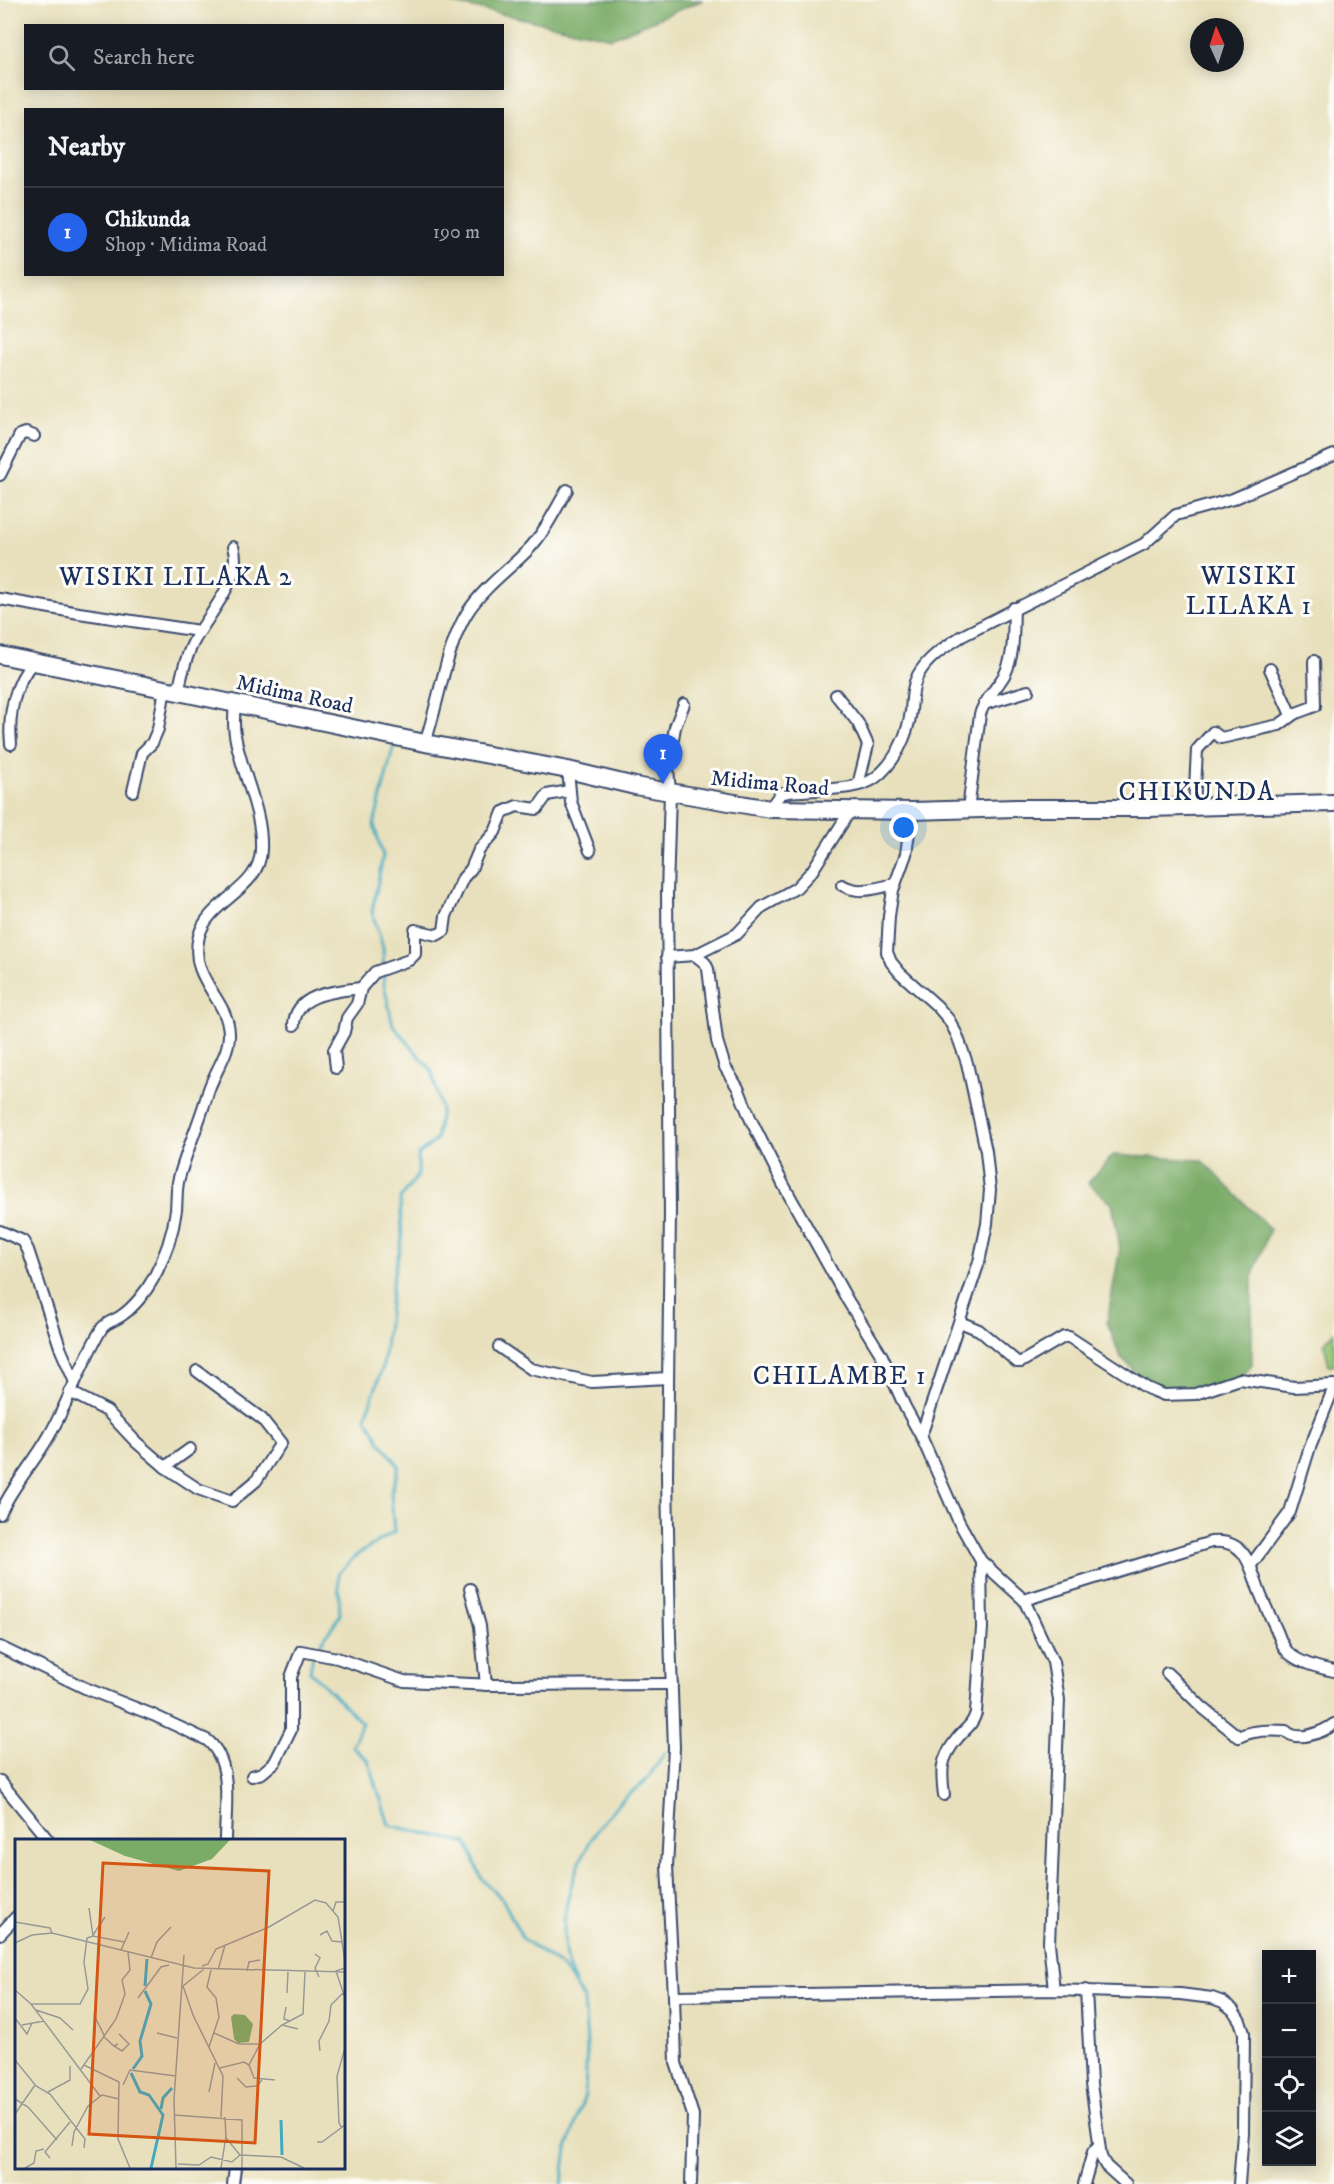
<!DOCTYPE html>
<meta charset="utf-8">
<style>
body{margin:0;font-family:"IM FELL DW Pica",serif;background:#242831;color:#f1f3f6}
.controls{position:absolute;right:18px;bottom:18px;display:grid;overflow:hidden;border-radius:0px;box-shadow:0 3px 15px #0003}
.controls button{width:54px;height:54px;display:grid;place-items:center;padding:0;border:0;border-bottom:2px solid #363941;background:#171b24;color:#f1f3f6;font:30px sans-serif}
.compass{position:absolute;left:1190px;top:18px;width:54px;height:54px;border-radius:50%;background:#171b24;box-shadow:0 3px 15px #0003;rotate:357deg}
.you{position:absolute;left:904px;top:828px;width:21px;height:21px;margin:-15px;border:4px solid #fff;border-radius:50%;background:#1a73e8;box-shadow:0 0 0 9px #1a73e833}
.badge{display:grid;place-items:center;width:39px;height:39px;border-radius:50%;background:#2563eb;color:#fff;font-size:20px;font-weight:700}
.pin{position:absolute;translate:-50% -50px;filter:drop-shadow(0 2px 3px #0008)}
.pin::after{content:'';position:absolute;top:32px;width:21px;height:18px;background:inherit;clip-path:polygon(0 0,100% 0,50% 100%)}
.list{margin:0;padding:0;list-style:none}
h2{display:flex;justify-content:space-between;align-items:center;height:78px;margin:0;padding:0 24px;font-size:26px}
h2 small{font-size:20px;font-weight:400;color:#9ea1a6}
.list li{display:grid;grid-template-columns:39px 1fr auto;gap:18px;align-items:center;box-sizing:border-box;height:90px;padding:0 24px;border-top:2px solid #363941}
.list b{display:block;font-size:22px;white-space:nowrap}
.list p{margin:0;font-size:20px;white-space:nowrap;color:#9ea1a6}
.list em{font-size:20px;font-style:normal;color:#9ea1a6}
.icon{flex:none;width:33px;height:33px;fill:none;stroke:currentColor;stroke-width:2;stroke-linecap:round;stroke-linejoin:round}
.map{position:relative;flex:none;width:1334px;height:2184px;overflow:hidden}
.search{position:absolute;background:#171b24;box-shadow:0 3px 15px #0003;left:24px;top:24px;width:480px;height:66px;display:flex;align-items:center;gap:15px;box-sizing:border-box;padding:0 21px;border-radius:0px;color:#9ea1a6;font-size:22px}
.panel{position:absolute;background:#171b24;box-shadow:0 3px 15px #0003;left:24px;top:108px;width:480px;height:168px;border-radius:0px}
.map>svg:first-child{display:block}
.green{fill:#98c878;stroke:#5a7c6b;stroke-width:1.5}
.forest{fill:#7aac68;stroke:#4a6e63;stroke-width:1.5}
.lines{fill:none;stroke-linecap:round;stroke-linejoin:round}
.stream{stroke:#41aac1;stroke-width:3}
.street-casing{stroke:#3a4a6c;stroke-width:14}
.primary-casing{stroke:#3a4a6c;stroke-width:20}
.street{stroke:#fff;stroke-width:10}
.primary{stroke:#fff;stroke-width:16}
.labels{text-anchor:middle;stroke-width:6;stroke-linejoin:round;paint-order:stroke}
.street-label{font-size:22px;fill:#1b2f5e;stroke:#fdfcf7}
.quarter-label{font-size:26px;letter-spacing:1.5px;fill:#1b2f5e;stroke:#fdfcf7}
.inset-river{fill:none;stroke:#41aac1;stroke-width:3}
.inset-road{fill:none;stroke:#969996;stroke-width:1.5}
.view{fill:#d45514;fill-opacity:0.15;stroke:#d45514;stroke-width:3}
.inset-edge{fill:none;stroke:#1b2f5e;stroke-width:3}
</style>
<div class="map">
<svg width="1334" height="2184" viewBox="0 0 1334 2184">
<rect width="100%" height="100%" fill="#fdfcf7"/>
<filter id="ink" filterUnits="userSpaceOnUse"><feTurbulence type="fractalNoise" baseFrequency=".0167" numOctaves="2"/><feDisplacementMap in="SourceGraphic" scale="12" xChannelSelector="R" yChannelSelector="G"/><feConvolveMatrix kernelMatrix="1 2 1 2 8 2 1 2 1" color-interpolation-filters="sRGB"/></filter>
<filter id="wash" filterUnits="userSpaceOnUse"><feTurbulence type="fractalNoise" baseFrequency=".008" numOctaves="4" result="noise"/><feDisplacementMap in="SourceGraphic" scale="24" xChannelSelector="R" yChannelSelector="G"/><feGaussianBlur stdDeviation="1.35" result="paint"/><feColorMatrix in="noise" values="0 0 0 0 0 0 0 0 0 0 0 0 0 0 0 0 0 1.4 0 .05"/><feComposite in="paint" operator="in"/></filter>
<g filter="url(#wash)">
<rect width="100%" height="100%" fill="#e8e0bc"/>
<path class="green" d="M1334,1332v33h-5l-5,-21z"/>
<g class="forest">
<path d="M437,0h266l-92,38z"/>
<path d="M1113,1155l89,5 68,69 -18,48v88l-9,11 -50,17 -38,-1 -35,-36 -13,-34 13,-74 -8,-44 -24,-21z"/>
</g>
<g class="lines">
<g class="stream">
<path d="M394,744l-20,81 9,31 -11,56 11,35 1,38 9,40 39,46 9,39 -5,30 -18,15v20l-18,24 2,40 -9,39 -10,88 -17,51 15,26 18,23 -8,27 3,39 -36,22 -20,20 2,41 -27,40 -3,16 52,52 -10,24 16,13 21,65 78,18 15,36 21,21 20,39 38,27 23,33 3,45 -2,51 -18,54 -5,35"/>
<path d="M575,1983c-3,-7 -7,-14 -8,-21 -12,-55 14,-119 51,-158 8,-9 20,-15 28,-24 7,-8 13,-19 19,-27"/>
</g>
</g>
</g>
<g filter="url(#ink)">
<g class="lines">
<defs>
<g id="street">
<path d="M0,475l20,-40 6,-2 8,3"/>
<path d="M0,599l79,14 120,18"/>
<path d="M1270,669l21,46 24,-9 -1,-45"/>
<path d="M178,692c4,-17 7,-34 15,-49 13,-26 51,-65 40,-96"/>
<path d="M836,695l22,28 10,22 -10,40"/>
<path d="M684,704l-9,23 -7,41 2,25 -3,100 3,319 -3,264 3,160 4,112 -7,118 7,130 2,67 17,52 -2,69"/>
<path d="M984,704l44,-13"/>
<path d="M425,743c13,-38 21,-96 42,-130 16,-25 39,-41 60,-62 17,-17 28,-41 40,-61"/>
<path d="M11,744c-3,-29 3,-61 23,-83"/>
<path d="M568,770l3,32 19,49"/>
<path d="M133,791l9,-38 10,-10 6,-14 7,-40"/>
<path d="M1194,807l3,-57 16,-18 8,6 58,-13 15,-11"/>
<path d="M770,809c3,-5 6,-11 11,-15 7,-3 15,-3 22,-3 20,-2 56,-1 72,-13 20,-15 33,-43 36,-67 1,-12 1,-25 7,-36 10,-18 27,-28 44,-39l172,-87 10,-5 32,-29 57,-16 101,-44"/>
<path d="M968,810l12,-96c5,-15 17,-26 25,-40 10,-20 8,-44 9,-66"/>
<path d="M912,811l-6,43 -13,36 -4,26 -2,36 4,10 9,11 37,33 12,14 8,15 10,28 19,88 4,39 -3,34 -8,38 -58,174"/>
<path d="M842,885c17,10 35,3 53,-1"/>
<path d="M695,955l10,8 3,6 9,72 8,26 13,21 13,32 32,64 65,117 34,55 23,51 16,29 38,86 22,39 43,39 29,62 6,38 -10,243 5,47"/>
<path d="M667,957l28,-2 42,-21 25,-27 34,-19 16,-17 38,-60"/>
<path d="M294,1025c1,-32 42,-34 67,-37"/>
<path d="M336,1068l-2,-18 10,-18 3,-14 10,-14 4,-16 14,-16 34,-12 6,-6v-24l22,5 7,-4 2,-15 17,-38 8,-9 8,-19 16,-18 8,-20 14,-6 20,3 10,-14 22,-4"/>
<path d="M0,1231l23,10 5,9 33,100 13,30"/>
<path d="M960,1322l19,8 38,32h4l43,-25h5l78,51 17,7 31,-1 45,-15 54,8 40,-2"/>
<path d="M499,1347l32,22 61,13 76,-4"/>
<path d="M70,1392l37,19 29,31 29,25 25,-18"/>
<path d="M165,1467l33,22 34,12 24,-20 25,-38 -19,-24 -65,-48"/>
<path d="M0,1514c12,-28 34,-51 49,-78 20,-35 32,-73 53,-108 6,-7 12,-7 19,-12 12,-8 25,-24 32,-37 12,-22 20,-45 23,-69 1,-11 0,-22 3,-32 8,-29 21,-57 29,-86 6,-20 22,-39 21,-59 -1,-35 -41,-54 -30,-97 9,-36 61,-46 62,-86 2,-40 -20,-77 -26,-115 -2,-11 -1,-22 0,-32"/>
<path d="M1251,1565l39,-53 19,-62 25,-63"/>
<path d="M470,1589l10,37 6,59"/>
<path d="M1024,1600l187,-58c36,-4 39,25 49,51 5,13 11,25 17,38 3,8 6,18 14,24 12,9 28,13 43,16"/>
<path d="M0,1647l85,41 68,27 54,25c27,22 18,69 18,100"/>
<path d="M1167,1673l36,35 36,29c12,-7 33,-7 47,-6 11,12 37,1 48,-7"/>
<path d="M252,1776l10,-3 13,-11 16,-32v-53l10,-26 36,7 67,23 89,4 179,-1"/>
<path d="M0,1781l48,59"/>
<path d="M944,1795c-3,-24 -4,-35 12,-55 9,-12 15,-12 20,-27l6,-85 -1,-67"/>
<path d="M0,1934l16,-17"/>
<path d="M1086,1990l5,94 10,73 5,9 20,18"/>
<path d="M674,1996l380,-6 126,4 32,4 11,4 10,8 7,11 4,12 -1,100 -4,51"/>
<path d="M233,2184l2,-16"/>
<path d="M1084,2184l9,-32 6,-7"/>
</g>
<path id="primary" d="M0,655l425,88 143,27 67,16 135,23 142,2 104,-3h132l186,-5"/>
</defs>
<use href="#street" class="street-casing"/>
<use href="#primary" class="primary-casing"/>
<use href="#street" class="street"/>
<use href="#primary" class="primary"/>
</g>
</g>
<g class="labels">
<g class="street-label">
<text transform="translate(295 693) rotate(12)" y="8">Midima Road</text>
<text transform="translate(770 782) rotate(5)" y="8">Midima Road</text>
</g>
<g class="quarter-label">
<text x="1249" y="584">WISIKI<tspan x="1249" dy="30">LILAKA 1</tspan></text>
<text x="176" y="585">WISIKI LILAKA 2</text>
<text x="1197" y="800">CHIKUNDA</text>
<text x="840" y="1384">CHILAMBE 1</text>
</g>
</g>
<g transform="translate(15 1839)">
<rect width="330" height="330" fill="#e8e0bc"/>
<path d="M75,1h140l-18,19 -33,12 -54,-15zM219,175l11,1 8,9 -4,18 -11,1 -4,-4 -3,-22z" fill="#7aac68"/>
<path class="inset-river" d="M130,147l2,-27M118,230l9,-13 -2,-15 11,-37 -6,-13M116,234l9,19 9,3 14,20 -12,53M146,270l2,-11 9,-10M266,281l1,35"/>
<path class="inset-road" d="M74,69l4,28M318,72l3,-9h9M0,83l35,6 2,5M78,96l12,-18M305,96l7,-4 5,10 10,1 3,20M0,104l17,-8 20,-2 142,35 151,4M106,111l8,-18M300,115l5,4 -5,10 4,9M136,119l6,-16 14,-15M187,127l6,-2 8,-15 53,-22 46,-27 11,3 12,14 4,25M330,129l-9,3 9,27M203,131l7,-25M232,132l2,-9 11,-2M168,147l10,29 30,61 -2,41M168,147l21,-17M0,151l16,14 69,92M272,154l1,-21M123,159l23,-31 8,-2M16,165h49l8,-15 -4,-27 3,-24 6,-2 31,6M271,168l-2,12 6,2M21,171l24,8 13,12M79,176l10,20M0,179l12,16 5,-11M7,186l22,-4M283,190l-16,-4 21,-11 2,-42M142,194l20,5M199,194l25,11h21M88,197l11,10 4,-2M99,207l8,5 7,-7 -10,-10M194,208l10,-30 -3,-19 -9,-11 4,-17M305,212l-1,-10 10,-20 2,-16 12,-12M0,221l21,26 14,8 35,45 -1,9M69,226l35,17 -1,57 12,29M234,226l11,-21 22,-19M234,226l5,13 21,2M205,229l24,-6 5,3M66,230l35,-50 9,-25 -3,-14 8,-10 -2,-18M222,239l9,9 11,-1 5,-6M108,246l7,-15 46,6M33,253l22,-12v-14M194,253l6,-29M0,260l13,8 29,33M0,275l20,-29M159,276l68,5v48M210,278l1,21 14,17 41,2 23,11M327,289l-3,-5 -2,-47 8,-28M302,303h5l23,-17M57,307l2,-14 14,-26 14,-11 17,4M35,319l-5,-6 25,-30M163,325l21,1 12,-8 21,5 8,-7M10,329l9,-5 2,-12 8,-2M161,329l-2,-69 10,-144M206,329l5,-32"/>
<path class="view" d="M88,24l166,8 -14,272 -166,-9z"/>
<rect width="330" height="330" class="inset-edge"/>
</g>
</svg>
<div class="controls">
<button>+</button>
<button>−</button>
<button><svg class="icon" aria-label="locate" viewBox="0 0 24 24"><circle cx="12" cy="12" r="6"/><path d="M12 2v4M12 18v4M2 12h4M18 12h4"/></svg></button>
<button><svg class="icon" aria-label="layers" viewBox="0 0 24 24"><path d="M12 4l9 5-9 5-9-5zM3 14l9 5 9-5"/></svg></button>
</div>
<svg class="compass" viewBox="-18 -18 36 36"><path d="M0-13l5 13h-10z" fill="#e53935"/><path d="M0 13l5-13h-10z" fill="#9ea1a6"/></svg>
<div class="you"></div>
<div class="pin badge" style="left:663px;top:784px">1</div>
<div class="search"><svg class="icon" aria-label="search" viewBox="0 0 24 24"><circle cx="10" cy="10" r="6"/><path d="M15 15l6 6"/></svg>Search here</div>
<section class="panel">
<h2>Nearby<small></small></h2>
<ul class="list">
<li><span class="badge">1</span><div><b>Chikunda</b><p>Shop · Midima Road</p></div><em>190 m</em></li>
</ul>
</section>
</div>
